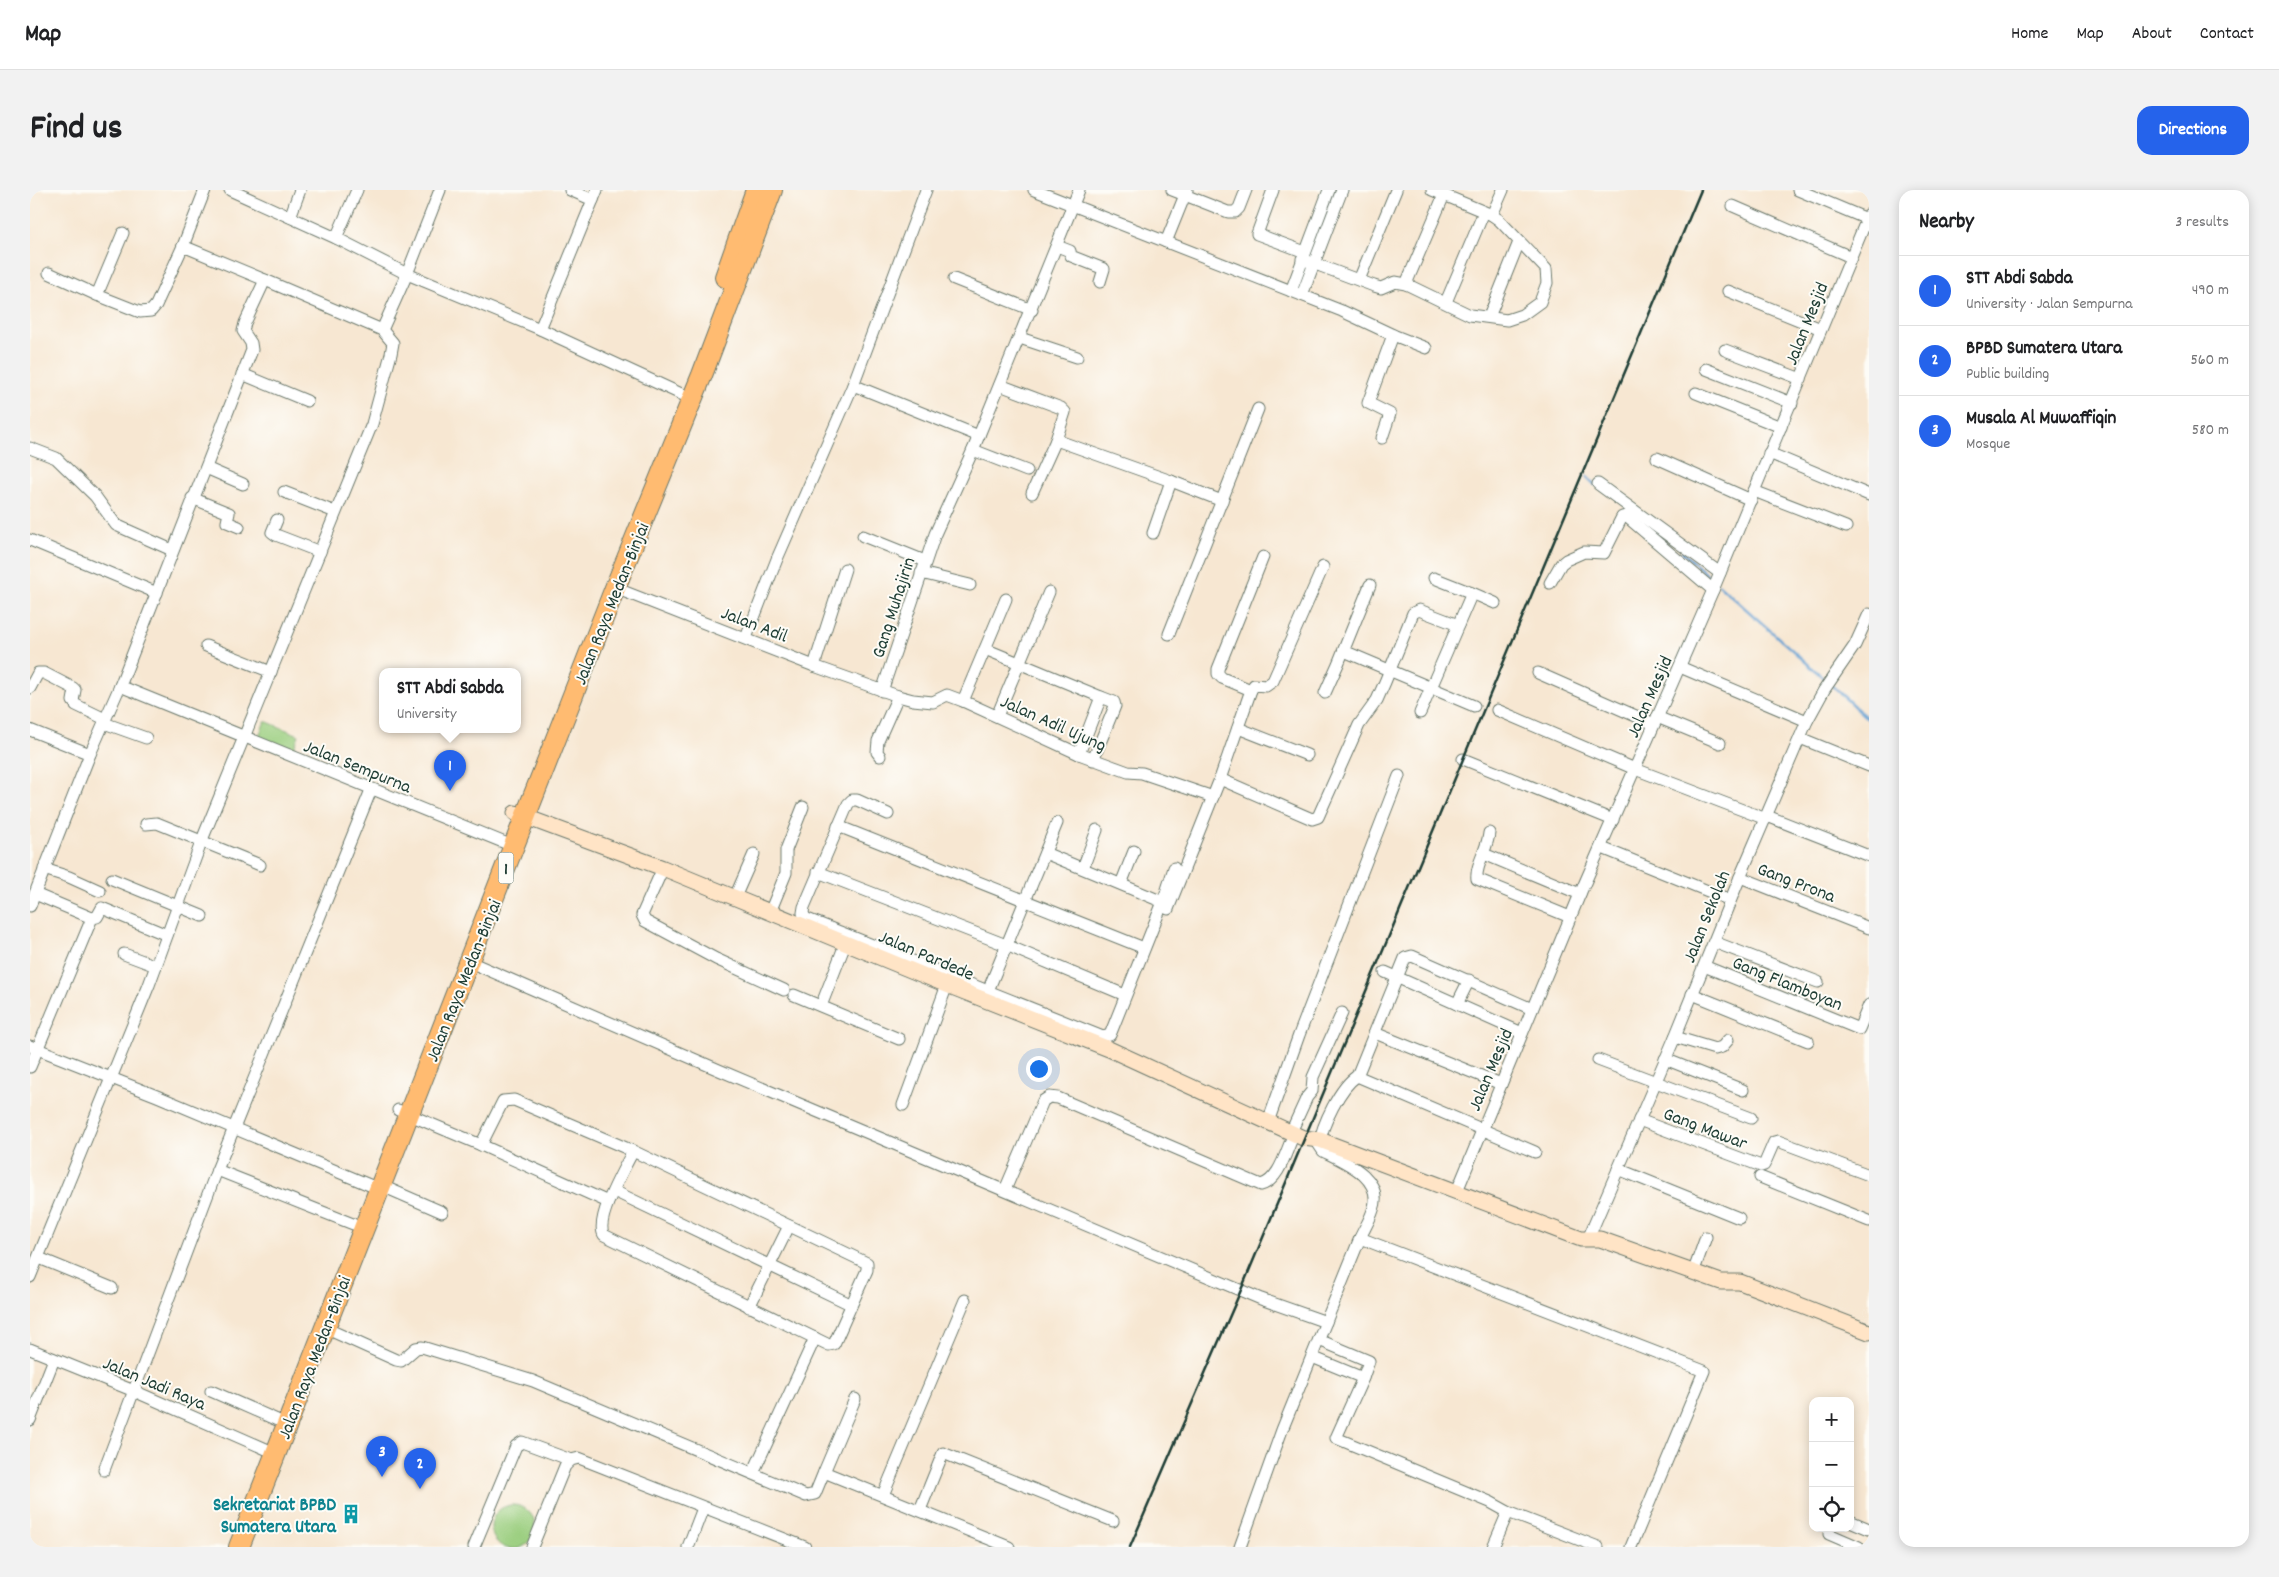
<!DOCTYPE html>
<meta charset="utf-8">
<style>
body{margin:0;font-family:Dekko,sans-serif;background:#f2f2f2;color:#202124}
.controls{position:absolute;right:15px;bottom:15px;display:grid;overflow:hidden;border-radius:10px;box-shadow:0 2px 12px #0003}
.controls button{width:45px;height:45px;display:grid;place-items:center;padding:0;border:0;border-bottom:1px solid #e0e0e0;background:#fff;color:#202124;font:25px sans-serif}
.you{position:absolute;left:1008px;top:878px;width:18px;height:18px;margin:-12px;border:4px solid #fff;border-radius:50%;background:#1a73e8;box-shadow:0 0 0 8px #1a73e833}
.badge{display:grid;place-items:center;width:32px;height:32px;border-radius:50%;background:#2563eb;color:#fff;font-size:16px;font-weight:700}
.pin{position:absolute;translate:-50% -41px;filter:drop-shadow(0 1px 2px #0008)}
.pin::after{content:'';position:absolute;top:26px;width:18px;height:15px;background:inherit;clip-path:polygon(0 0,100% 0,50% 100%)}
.popup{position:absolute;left:349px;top:478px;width:142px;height:65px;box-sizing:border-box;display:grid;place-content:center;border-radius:10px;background:#fff;filter:drop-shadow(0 1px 4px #0005);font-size:16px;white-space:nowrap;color:#757577}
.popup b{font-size:19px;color:#202124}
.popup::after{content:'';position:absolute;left:50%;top:100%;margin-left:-10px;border:10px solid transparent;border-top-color:#fff}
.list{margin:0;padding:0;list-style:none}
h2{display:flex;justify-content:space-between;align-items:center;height:65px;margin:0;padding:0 20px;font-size:21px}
h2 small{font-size:16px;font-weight:400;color:#757577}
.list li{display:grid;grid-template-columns:32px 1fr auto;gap:15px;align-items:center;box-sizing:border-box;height:70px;padding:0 20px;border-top:1px solid #e0e0e0}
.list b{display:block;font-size:19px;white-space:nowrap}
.list p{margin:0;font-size:16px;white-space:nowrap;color:#757577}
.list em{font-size:16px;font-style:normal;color:#757577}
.icon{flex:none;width:28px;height:28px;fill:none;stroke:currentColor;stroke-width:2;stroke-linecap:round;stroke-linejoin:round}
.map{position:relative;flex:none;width:1839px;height:1357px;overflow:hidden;border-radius:15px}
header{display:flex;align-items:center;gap:30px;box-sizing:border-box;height:70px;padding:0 25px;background:#fff;border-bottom:1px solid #e0e0e0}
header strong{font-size:24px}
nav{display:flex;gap:28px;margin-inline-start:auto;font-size:18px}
.intro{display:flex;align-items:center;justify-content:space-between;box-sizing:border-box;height:120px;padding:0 30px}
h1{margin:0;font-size:35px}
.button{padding:12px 22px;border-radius:15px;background:#2563eb;color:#fff;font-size:18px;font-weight:700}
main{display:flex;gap:30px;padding:0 30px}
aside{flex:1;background:#fff;border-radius:15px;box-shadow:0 2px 12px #0003}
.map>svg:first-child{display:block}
.green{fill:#99cd7d;stroke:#5c8558}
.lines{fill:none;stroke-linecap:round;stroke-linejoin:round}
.stream{stroke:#5f9fd2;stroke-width:2.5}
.street-casing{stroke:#6b786b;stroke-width:13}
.secondary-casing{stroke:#6b786b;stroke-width:17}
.highway-casing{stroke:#6b786b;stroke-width:22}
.street{stroke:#fff;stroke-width:11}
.secondary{stroke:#ffe4c6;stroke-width:15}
.highway{stroke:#ffbb71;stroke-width:20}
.rail{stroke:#1f3d34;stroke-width:2.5}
.labels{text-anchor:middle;stroke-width:4;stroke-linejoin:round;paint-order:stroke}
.shield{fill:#fdfcf7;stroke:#62766e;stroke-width:1}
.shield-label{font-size:18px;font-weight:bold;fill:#1f3d34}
.street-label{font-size:19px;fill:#1f3d34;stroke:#fdfcf7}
.culture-label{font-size:19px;font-weight:bold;fill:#0d838f;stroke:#fdfcf7;text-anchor:end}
</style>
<header>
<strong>Map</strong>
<nav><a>Home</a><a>Map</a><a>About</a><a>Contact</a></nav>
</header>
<div class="intro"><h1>Find us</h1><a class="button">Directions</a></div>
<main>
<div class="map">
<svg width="1839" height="1357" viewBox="0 0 1839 1357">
<rect width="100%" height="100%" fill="#fdfcf7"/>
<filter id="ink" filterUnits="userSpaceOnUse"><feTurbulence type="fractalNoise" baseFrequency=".02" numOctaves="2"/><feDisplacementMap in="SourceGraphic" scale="10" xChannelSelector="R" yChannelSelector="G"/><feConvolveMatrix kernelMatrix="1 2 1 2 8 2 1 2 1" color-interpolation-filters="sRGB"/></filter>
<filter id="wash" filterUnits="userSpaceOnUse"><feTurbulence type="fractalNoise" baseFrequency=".0096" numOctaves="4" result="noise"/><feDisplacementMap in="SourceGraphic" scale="20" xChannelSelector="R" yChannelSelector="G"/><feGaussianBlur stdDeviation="1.12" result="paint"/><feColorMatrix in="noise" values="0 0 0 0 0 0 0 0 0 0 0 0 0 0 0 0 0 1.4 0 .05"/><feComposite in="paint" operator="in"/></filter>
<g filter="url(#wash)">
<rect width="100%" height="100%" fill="#f7e7d2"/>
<g class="green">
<path d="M235,531l34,14 -7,18 -34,-15z"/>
<circle cx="483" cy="1337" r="22"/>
</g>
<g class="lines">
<g class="stream">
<path d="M1557,287l8,8"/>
<path d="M1652,362l31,28"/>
<path d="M1689,395l108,96"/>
<path d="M1801,495l38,35"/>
</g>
</g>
</g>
<g filter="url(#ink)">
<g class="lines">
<defs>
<g id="street">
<path d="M200,0l106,48 71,36 133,55 152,70"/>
<path d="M540,0l23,10"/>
<path d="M1004,0l308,121 51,24 33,13"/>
<path d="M1142,0l56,22h7l4,-4 7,-18"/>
<path d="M1243,0l-16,44 48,18"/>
<path d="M1768,0l69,29"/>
<path d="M1703,16l118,51"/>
<path d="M1462,25l11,-25"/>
<path d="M260,27l10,-27"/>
<path d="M306,48l21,-48"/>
<path d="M1136,52l21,-52"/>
<path d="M153,56l22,-56"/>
<path d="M1027,56l13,5 1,5 33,13 -4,13"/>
<path d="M1272,69l72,27 7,2 14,-6 11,2 38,-89"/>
<path d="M19,83l48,22"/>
<path d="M924,89l78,31"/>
<path d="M1329,90l37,-90"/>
<path d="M1376,94l64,31 37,5 15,-5 18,-13 7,-19 -1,-14 -47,-49 -7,-5 -60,-25"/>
<path d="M1261,101l38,-101"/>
<path d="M1698,101l93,38"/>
<path d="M1272,105l40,-105"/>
<path d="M1416,112l38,-90"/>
<path d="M1459,127l30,-75"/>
<path d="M510,139l57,-139"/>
<path d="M352,140l25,-56 33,-84"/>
<path d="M990,148l57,19"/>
<path d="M1695,160l76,29"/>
<path d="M1676,179l86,34"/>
<path d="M212,184l65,27"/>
<path d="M823,195l126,51"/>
<path d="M970,195l61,23 4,4 -9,28 115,41 51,20"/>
<path d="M1666,203l85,34"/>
<path d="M1352,248l8,-24 -22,-11 25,-68"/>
<path d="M0,258l26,10 39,38 21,29 56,25"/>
<path d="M943,260l54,21"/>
<path d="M1739,263l100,42"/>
<path d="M1627,268l94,42"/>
<path d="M176,278l37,16"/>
<path d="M1568,294l122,89"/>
<path d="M1724,301l92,36"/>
<path d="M254,302l51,20"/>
<path d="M1002,303l24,-53"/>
<path d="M162,308l37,15 -2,9 12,5"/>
<path d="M247,330l-5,12 4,3 44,17"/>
<path d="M1123,343l18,-52"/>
<path d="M833,346l62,25"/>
<path d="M0,350l127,53"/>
<path d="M891,383l49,12"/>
<path d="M1520,393l11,-19 5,-4 18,-8 20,1 18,-36 4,-1 87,74"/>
<path d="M585,398l199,78 84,30 15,4 20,2 14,-7 16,6 116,53 49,18 14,1 71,24"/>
<path d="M1442,403l23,10"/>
<path d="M1139,444l89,-225"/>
<path d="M716,448l31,-79 76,-174 73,-195"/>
<path d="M176,456l65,26"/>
<path d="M955,459l116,48 -22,57"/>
<path d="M1314,461l130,55"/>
<path d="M784,476l31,-97"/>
<path d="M1650,477l127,54"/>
<path d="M1508,483l116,51"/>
<path d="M90,496l395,161"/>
<path d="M0,498l8,-15h6l29,15 2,2 -2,11 3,4 29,14"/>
<path d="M1221,500l3,-5 12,1 7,-5 50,-114"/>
<path d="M852,501l53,-157 38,-84 106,-260"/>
<path d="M1295,503l13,-29 32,-79"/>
<path d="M933,511l43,-102"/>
<path d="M1467,520l138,59 131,50"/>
<path d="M1390,523l52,-120 -38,-15"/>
<path d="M967,526l52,-124"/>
<path d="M1627,527l63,26"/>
<path d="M74,533l42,15"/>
<path d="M1208,538l69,27"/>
<path d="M0,540l60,24"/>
<path d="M1770,548l69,28"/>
<path d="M850,566l-3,-4 1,-11 20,-45"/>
<path d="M1433,569l150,61"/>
<path d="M1063,570l22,-54 -1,-4 -13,-5"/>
<path d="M1190,589l92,40 6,-2 41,-92 18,-25 8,-18 28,-69 6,-3 39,15"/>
<path d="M858,624l-31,-14h-5l-4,4 -44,103 -1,6 2,5 298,119 7,-2 53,-133 11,-34"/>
<path d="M1737,626l102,40"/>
<path d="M116,634l11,-1 103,42"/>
<path d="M808,636l306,122"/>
<path d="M1459,643c-1,15 -14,33 -12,46l93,38"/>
<path d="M1572,658l128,52"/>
<path d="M1015,663l118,49"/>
<path d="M1454,664l96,40"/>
<path d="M633,678l-21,47 3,6 71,38 68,31"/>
<path d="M1053,678l14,-38"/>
<path d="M14,679l25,8 31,14"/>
<path d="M788,682l188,73 119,50"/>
<path d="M1710,687l129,51"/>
<path d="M82,689l90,37"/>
<path d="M1091,694l13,-33"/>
<path d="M5,704l57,24 5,-1 5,-9 65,27"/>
<path d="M705,707l19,-43"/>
<path d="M0,716l60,-152 30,-68 132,-336 -1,-7 -8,-12 2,-8 20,-43 -82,-34 -27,59 -5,6 -11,1 -43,-17 26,-62"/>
<path d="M1138,719l52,-130 31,-89 -29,-12 -4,-4v-5l45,-112"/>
<path d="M740,722l16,-39v-23l17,-43"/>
<path d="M1684,752l104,40"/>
<path d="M94,764l32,12"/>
<path d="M440,772l249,108 542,229 65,23"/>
<path d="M1674,776l155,63 10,-24"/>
<path d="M1355,782l137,61"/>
<path d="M1662,804l116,47"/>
<path d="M764,805l105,44"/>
<path d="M955,808l72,-175"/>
<path d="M1427,814l12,-24"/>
<path d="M791,816l25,-64"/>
<path d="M1345,843l126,51"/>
<path d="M1645,847l40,12 7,-2 6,-7"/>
<path d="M0,856l127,50 222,93"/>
<path d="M1635,869l78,31"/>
<path d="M1568,870l153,58"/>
<path d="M0,877l62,-149"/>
<path d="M1327,886l178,76"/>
<path d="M873,915l44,-120"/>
<path d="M368,920l83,35 127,57"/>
<path d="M1609,930l122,46 3,-1 10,-23 4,-1 91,34"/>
<path d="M1238,932l31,-87 100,-259"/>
<path d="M1261,942l16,-35 5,-6 1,-14 29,-64"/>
<path d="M451,955l22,-44 11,-1 119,51 234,112v7l-33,74 -5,1 -225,-110c-10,-15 21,-68 29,-84"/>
<path d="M1588,979l121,49"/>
<path d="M187,980l136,54"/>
<path d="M1730,987l109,44"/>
<path d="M350,995l62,27"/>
<path d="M975,1000l38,-89 6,-4 9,1 203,87c19,-5 25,-35 33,-51"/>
<path d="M584,1001l236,113"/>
<path d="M1427,1001l123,-297 133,-304 156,-376"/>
<path d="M1330,1048l344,133 -73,176"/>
<path d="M1558,1049l87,-202 65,-160 67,-156 17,-31 31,-45 14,-31"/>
<path d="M9,1068l73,30"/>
<path d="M1663,1083l13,-36"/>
<path d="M0,1087l119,-292 53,-145 170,-416 19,-70 2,-11 -11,-13 -117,-50"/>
<path d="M719,1117l40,-81"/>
<path d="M295,1138l71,32 5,1 15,-13 6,-1 111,34 273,115 9,-2 9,-22 185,75"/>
<path d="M1289,1150l50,21 -6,17 -27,60 154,64 18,10 90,35"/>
<path d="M0,1159l104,42 132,58"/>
<path d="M1282,1167l51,21"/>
<path d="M181,1201l66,29"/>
<path d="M0,1230l24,-61"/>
<path d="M74,1280l113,-300 154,-380"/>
<path d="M794,1282l31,-73"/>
<path d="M723,1283l62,-135"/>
<path d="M853,1305l82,-195"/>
<path d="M890,1320l23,-57 170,68"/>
<path d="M1820,1331l19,8"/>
<path d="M1799,1344l30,13"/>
<path d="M444,1357l42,-101 6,-4 49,18"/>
<path d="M502,1357l33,-81 6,-6 8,-2 226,89"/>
<path d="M658,1357l15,-39"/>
<path d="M1210,1357l42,-117 78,-192c4,-9 10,-18 13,-28 12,-32 -28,-48 -50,-59l-4,-6c3,-20 21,-58 38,-69l48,-118 7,-2 120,53"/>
<path d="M1463,1357l15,-35"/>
</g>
<path id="secondary" d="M485,623l148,55 284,117 162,64 194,89 17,2 261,99h19l121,43h19l129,50"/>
<g id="highway">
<path d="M695,87l31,-87"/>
<path d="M209,1357l376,-959 87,-213 70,-185"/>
</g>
</defs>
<use href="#street" class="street-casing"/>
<use href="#secondary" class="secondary-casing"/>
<use href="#highway" class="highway-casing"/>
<use href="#street" class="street"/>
<use href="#secondary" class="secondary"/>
<use href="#highway" class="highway"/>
<path class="rail" d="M1100,1357l111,-257 460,-1100"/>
</g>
</g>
<defs>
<symbol id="building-bare" viewBox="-9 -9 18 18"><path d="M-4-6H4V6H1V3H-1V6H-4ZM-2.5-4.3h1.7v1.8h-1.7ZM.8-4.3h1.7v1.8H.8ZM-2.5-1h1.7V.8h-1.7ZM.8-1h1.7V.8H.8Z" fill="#0f9aa8" stroke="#fdfcf7" stroke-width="2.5" paint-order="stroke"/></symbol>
</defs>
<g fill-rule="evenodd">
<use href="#building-bare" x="307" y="1310" width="28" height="28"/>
</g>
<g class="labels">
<rect class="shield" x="468.5" y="662.5" width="15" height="31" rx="4"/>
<g class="shield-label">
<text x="476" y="684">1</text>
</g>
<g class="street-label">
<text transform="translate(1775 133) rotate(-68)" y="7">Jalan Mesjid</text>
<text transform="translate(580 413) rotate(-68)" y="7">Jalan Raya Medan-Binjai</text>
<text transform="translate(862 417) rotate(-72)" y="7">Gang Muhajirin</text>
<text transform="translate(725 433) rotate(21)" y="7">Jalan Adil</text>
<text transform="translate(1618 506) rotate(-66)" y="7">Jalan Mesjid</text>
<text transform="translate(1024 532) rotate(24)" y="7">Jalan Adil Ujung</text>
<text transform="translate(328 575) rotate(22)" y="7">Jalan Sempurna</text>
<text transform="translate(1767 691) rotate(21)" y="7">Gang Prona</text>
<text transform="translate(1675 726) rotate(-68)" y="7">Jalan Sekolah</text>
<text transform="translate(897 764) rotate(23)" y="7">Jalan Pardede</text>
<text transform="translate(432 790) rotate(-68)" y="7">Jalan Raya Medan-Binjai</text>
<text transform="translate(1758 792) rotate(22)" y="7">Gang Flamboyan</text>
<text transform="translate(1459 879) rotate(-67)" y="7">Jalan Mesjid</text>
<text transform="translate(1676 937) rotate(21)" y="7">Gang Mawar</text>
<text transform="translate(283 1167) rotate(-69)" y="7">Jalan Raya Medan-Binjai</text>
<text transform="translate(125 1192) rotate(23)" y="7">Jalan Jadi Raya</text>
</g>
<g class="culture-label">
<text x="306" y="1320">Sekretariat BPBD<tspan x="306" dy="22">Sumatera Utara</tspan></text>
</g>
</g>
</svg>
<div class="controls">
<button>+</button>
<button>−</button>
<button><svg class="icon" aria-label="locate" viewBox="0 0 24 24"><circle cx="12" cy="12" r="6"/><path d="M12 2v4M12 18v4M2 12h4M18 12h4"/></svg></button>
</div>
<div class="you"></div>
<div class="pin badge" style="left:420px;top:601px">1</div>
<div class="popup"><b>STT Abdi Sabda</b>University</div>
<div class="pin badge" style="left:390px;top:1299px">2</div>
<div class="pin badge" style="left:352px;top:1287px">3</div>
</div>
<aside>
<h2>Nearby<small>3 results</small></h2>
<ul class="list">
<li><span class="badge">1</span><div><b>STT Abdi Sabda</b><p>University · Jalan Sempurna</p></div><em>490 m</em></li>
<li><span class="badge">2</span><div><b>BPBD Sumatera Utara</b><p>Public building</p></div><em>560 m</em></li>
<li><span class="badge">3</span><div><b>Musala Al Muwaffiqin</b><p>Mosque</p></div><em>580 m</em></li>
</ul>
</aside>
</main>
